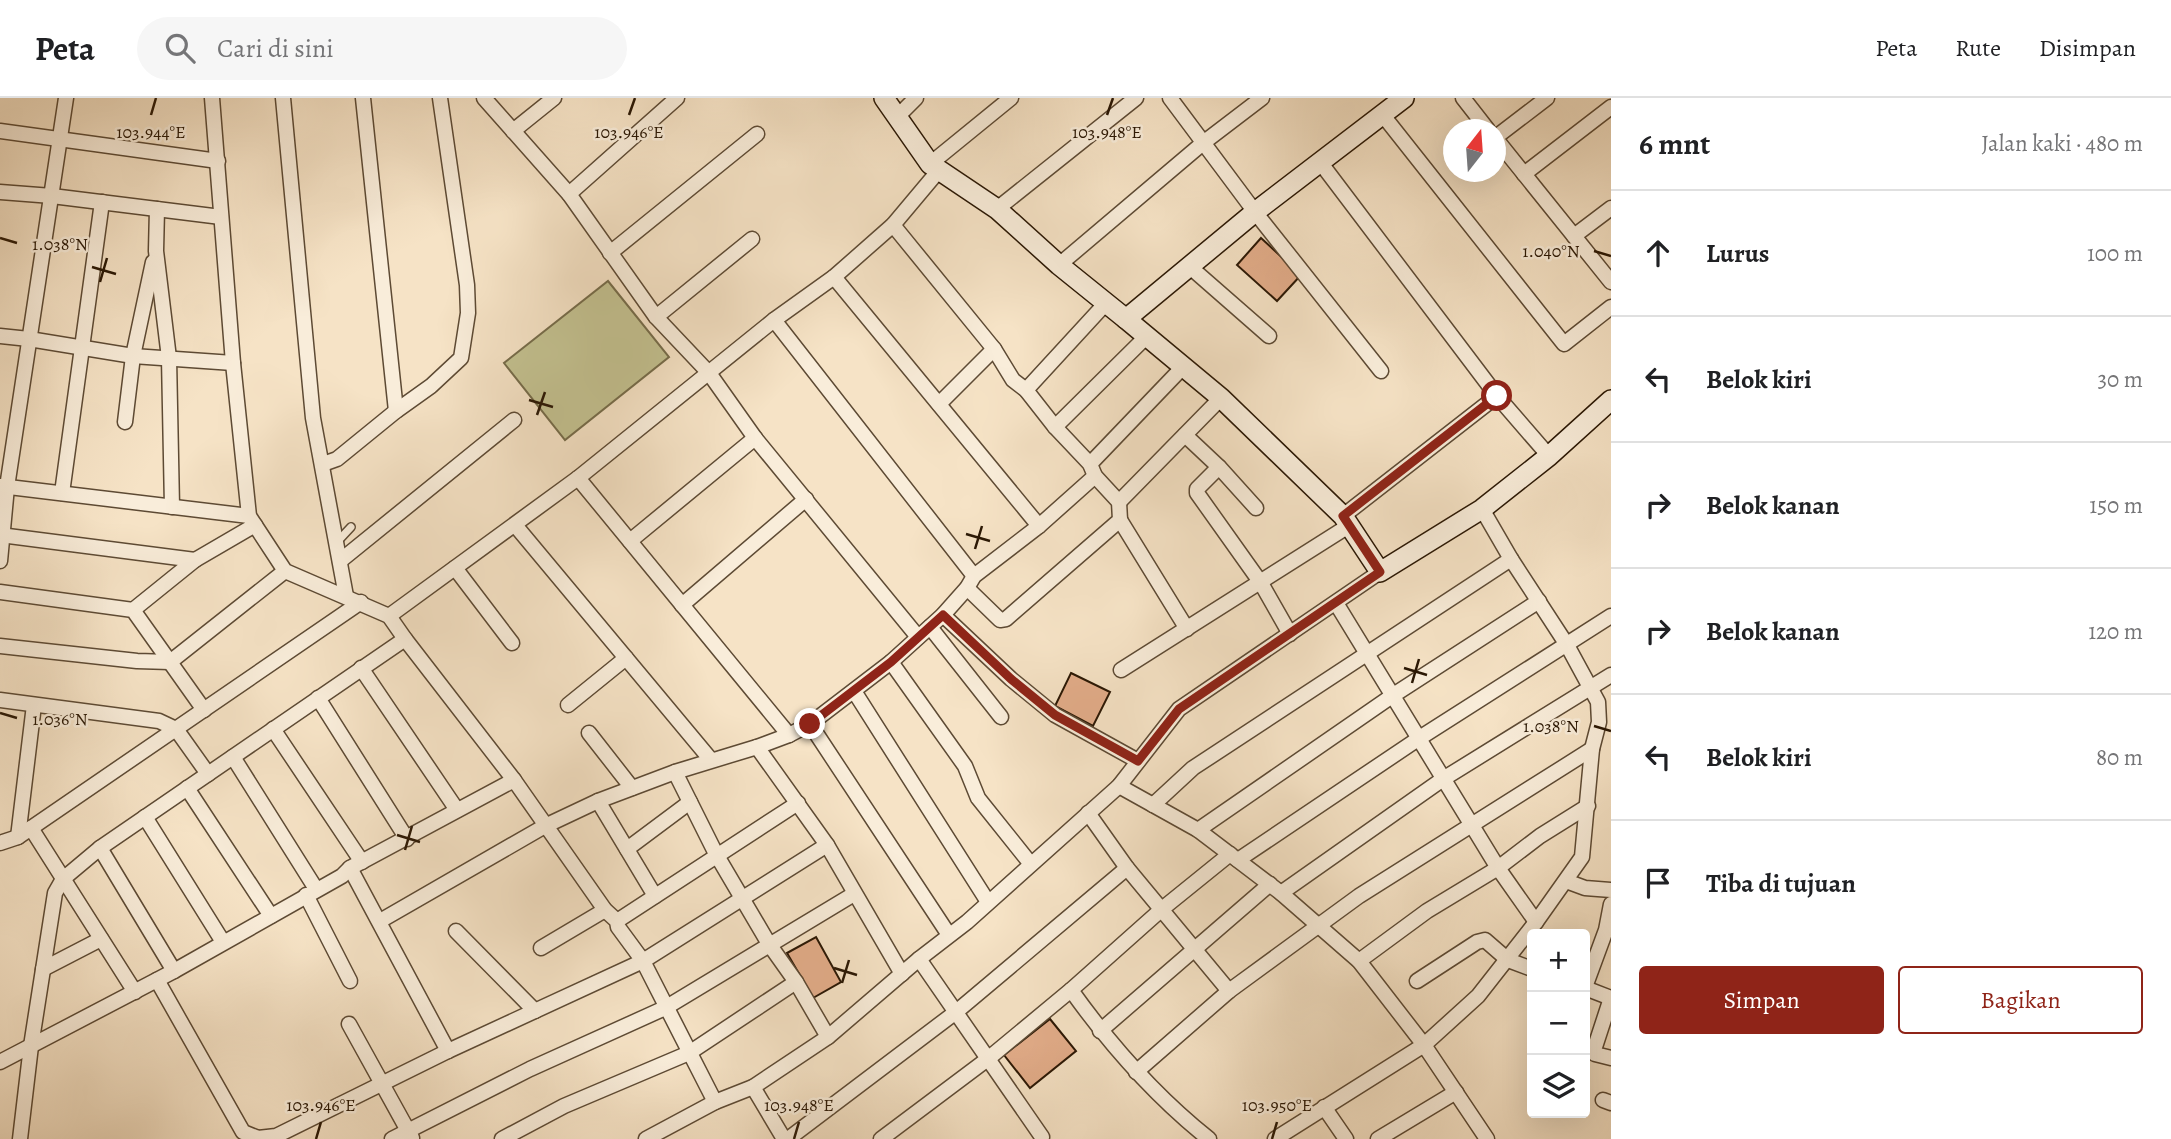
<!DOCTYPE html>
<html lang="id">
<meta charset="utf-8">
<style>
body{margin:0;font-family:Alegreya,serif;background:#f6f6f6;color:#202124}
.controls{position:absolute;right:21px;bottom:21px;display:grid;overflow:hidden;border-radius:7px;box-shadow:0 7px 28px #0002}
.controls button{width:63px;height:63px;display:grid;place-items:center;padding:0;border:0;border-bottom:2px solid #e0e0e0;background:#fff;color:#202124;font:35px sans-serif}
.compass{position:absolute;left:1443px;top:21px;width:63px;height:63px;border-radius:50%;background:#fff;box-shadow:0 7px 28px #0002;rotate:17deg}
.stop{position:absolute;width:21px;height:21px;margin:-16px;border:5px solid #8f2418;border-radius:50%;background:#fff}
.stop.end{background:#8f2418;border-color:#fff;box-shadow:0 2px 7px #0008}
.list{margin:0;padding:0;list-style:none}
h2{display:flex;justify-content:space-between;align-items:center;height:91px;margin:0;padding:0 28px;font-size:30px}
h2 small{font-size:23px;font-weight:400;color:#757577}
.list li{display:grid;grid-template-columns:46px 1fr auto;gap:21px;align-items:center;box-sizing:border-box;height:126px;padding:0 28px;border-top:2px solid #e0e0e0}
.list b{display:block;font-size:26px;white-space:nowrap}
.list em{font-size:23px;font-style:normal;color:#757577}
.actions{display:flex;gap:14px;padding:21px 28px}
.actions a{flex:1;padding:16px 0;border:2px solid #8f2418;border-radius:7px;text-align:center;font-size:24px;color:#8f2418}
.actions .main{background:#8f2418;color:#fff}
.icon{flex:none;width:38px;height:38px;fill:none;stroke:currentColor;stroke-width:2;stroke-linecap:round;stroke-linejoin:round}
.map{position:relative;flex:none;width:1611px;height:1041px;overflow:hidden}
header{display:flex;align-items:center;gap:42px;box-sizing:border-box;height:98px;padding:0 35px;background:#fff;border-bottom:2px solid #e0e0e0}
header strong{font-size:33px}
nav{display:flex;gap:38px;margin-inline-start:auto;font-size:24px}
.search{width:490px;height:63px;background:#f6f6f6;display:flex;align-items:center;gap:18px;box-sizing:border-box;padding:0 24px;border-radius:38px;color:#757577;font-size:26px}
main{display:flex}
aside{flex:1;background:#fff}
.map>svg:first-child{display:block}
.green{fill:#c3c190;stroke:#766c4a;stroke-width:2}
.building{fill:#e3ad8a;stroke:#2a1704;stroke-width:2}
.lines{fill:none;stroke-linecap:round;stroke-linejoin:round}
.lane-casing{stroke:#5d4a34;stroke-width:10}
.street-casing{stroke:#5d4a34;stroke-width:17}
.secondary-casing{stroke:#2a1704;stroke-width:22}
.lane{stroke:#f9edda;stroke-width:7}
.street{stroke:#f9edda;stroke-width:14}
.secondary{stroke:#f9edda;stroke-width:19}
.route{stroke:#8f2418;stroke-width:9}
.ticks{fill:none;stroke:#2a1704;stroke-width:2.5}
.ticks-label{font-size:18px;text-anchor:middle;fill:#2a1704;stroke:#f9edda;stroke-width:5;stroke-linejoin:round;paint-order:stroke}
</style>
<header>
<strong>Peta</strong>
<div class="search"><svg class="icon" aria-label="search" viewBox="0 0 24 24"><circle cx="10" cy="10" r="6"/><path d="M15 15l6 6"/></svg>Cari di sini</div>
<nav><a>Peta</a><a>Rute</a><a>Disimpan</a></nav>
</header>
<main>
<div class="map">
<svg width="1611" height="1041" viewBox="0 0 1611 1041">
<rect width="100%" height="100%" fill="#f6e3c6"/>
<filter id="stains"><feTurbulence type="fractalNoise" baseFrequency=".00286" numOctaves="4"/><feColorMatrix values="0 0 0 0 .2 0 0 0 0 .09 0 0 0 0 .02 0 0 0 .5 -.17"/></filter>
<radialGradient id="worn" r=".72"><stop offset=".6" stop-color="#630" stop-opacity="0"/><stop offset="1" stop-color="#630" stop-opacity=".3"/></radialGradient>
<path class="green" d="M608,183l61,76 -104,83 -61,-77z"/>
<g class="building">
<path d="M1261,140l40,37 -24,26 -40,-36z"/>
<path d="M1071,575l39,19 -17,34 -38,-20z"/>
<path d="M816,839l25,45 -28,16 -26,-45z"/>
<path d="M1050,921l26,32 -46,37 -26,-33z"/>
</g>
<g class="lines">
<defs>
<path id="lane" d="M337,444l14,-15"/>
<g id="street">
<path d="M212,0l21,265 16,153 36,55 104,45 16,23 109,141 91,130 12,11 1,6 25,34 72,141"/>
<path d="M283,0l30,320 33,178"/>
<path d="M363,0l33,313"/>
<path d="M484,0l85,96 87,123 53,56 46,65 163,199"/>
<path d="M1170,0l85,114 126,159"/>
<path d="M1463,0l25,32"/>
<path d="M1382,16l182,230 47,-37"/>
<path d="M898,18l18,-18"/>
<path d="M0,33l218,30"/>
<path d="M513,33l41,-33"/>
<path d="M1496,39l51,-39"/>
<path d="M1496,41l115,143"/>
<path d="M1320,64l177,234 52,60"/>
<path d="M930,66l81,-66"/>
<path d="M1524,76l87,-67"/>
<path d="M0,94l52,4 169,21"/>
<path d="M569,96l108,-96"/>
<path d="M157,111l-1,42 13,107 3,149"/>
<path d="M997,111l139,-111"/>
<path d="M893,127l101,124 19,31 13,10 29,37 35,37 5,12 24,26 1,18 -114,99 -6,1 -33,-32"/>
<path d="M1574,138l37,-28"/>
<path d="M610,155l147,-119"/>
<path d="M1059,167l144,-122 59,-45"/>
<path d="M1189,168l80,70"/>
<path d="M834,179l205,249"/>
<path d="M656,219l96,-78"/>
<path d="M774,222l200,256"/>
<path d="M0,238l29,3 104,17 100,7"/>
<path d="M1026,292l80,-87"/>
<path d="M939,306l55,-55"/>
<path d="M125,324l8,-66 20,-94"/>
<path d="M1055,329l92,-91"/>
<path d="M1185,337l34,32 -22,22v4l64,90 29,51"/>
<path d="M323,366l14,-5 59,-48 35,-25 30,-28 7,-45 -1,-28 -27,-187"/>
<path d="M1090,366l93,-97"/>
<path d="M1219,369l37,41"/>
<path d="M578,380l211,257"/>
<path d="M0,388l249,30"/>
<path d="M62,395l40,-291"/>
<path d="M1119,404l102,-104"/>
<path d="M1343,418l154,-120"/>
<path d="M1120,422l67,109"/>
<path d="M515,427l196,235"/>
<path d="M0,437l195,25"/>
<path d="M630,443l125,-103"/>
<path d="M0,463l7,-74 59,-389"/>
<path d="M340,463l174,-141"/>
<path d="M455,470l57,75"/>
<path d="M0,494l133,18 71,100"/>
<path d="M1336,505l162,265 38,54"/>
<path d="M682,507l124,-106"/>
<path d="M133,512l62,-50 60,-35"/>
<path d="M943,517l68,64 44,36 83,46"/>
<path d="M389,518l189,-138 196,-158 60,-43 59,-52 47,-56"/>
<path d="M930,529l71,90"/>
<path d="M0,548l137,15 33,1 115,-91"/>
<path d="M891,564l74,104 13,32 52,65"/>
<path d="M361,570l96,142"/>
<path d="M1121,572l229,-145"/>
<path d="M854,593l134,211"/>
<path d="M318,600l89,141"/>
<path d="M0,602l159,21 17,8 32,45"/>
<path d="M568,607l58,-47"/>
<path d="M810,626l139,211"/>
<path d="M273,631l89,133"/>
<path d="M589,635l43,55"/>
<path d="M757,649l70,98 75,129"/>
<path d="M233,659l83,132"/>
<path d="M675,674l41,82 53,90 27,38 32,55"/>
<path d="M1119,688l79,44 83,63 78,68 65,84 63,94"/>
<path d="M187,690l84,128"/>
<path d="M598,703l57,95"/>
<path d="M1153,707l40,-37 318,-209"/>
<path d="M1088,715l39,55 102,123"/>
<path d="M145,719l78,125"/>
<path d="M31,730l104,164"/>
<path d="M1198,732l194,-134 147,-95"/>
<path d="M18,739l16,-132"/>
<path d="M0,745l18,-6 343,-235"/>
<path d="M100,750l74,123"/>
<path d="M627,751l63,-47"/>
<path d="M1238,762l180,-121 193,-123"/>
<path d="M350,770l98,183"/>
<path d="M1566,783l19,7 26,2"/>
<path d="M1281,795l162,-114 168,-104"/>
<path d="M306,797l44,86"/>
<path d="M380,823l165,-95 53,-25 77,-29 82,-25 32,-12 21,-11 81,-62 52,-47 24,-27 7,-12 65,-50 56,-50"/>
<path d="M617,823l181,-118"/>
<path d="M456,833l79,80"/>
<path d="M541,850l64,-38"/>
<path d="M919,861l123,178"/>
<path d="M1359,863l68,-50 71,-43 42,-32 48,-30"/>
<path d="M43,871l58,-30"/>
<path d="M157,882l86,152 15,6 18,-2 172,-85 195,-90 184,-116"/>
<path d="M1417,883l60,-39 8,-2 23,20 24,9"/>
<path d="M1585,889l21,-57 5,-26"/>
<path d="M1585,890l26,10"/>
<path d="M1611,900l-17,52 1,4 16,4"/>
<path d="M349,926l63,114"/>
<path d="M1100,933l170,-147"/>
<path d="M0,964l174,-91 168,-95 8,-8 164,-88"/>
<path d="M1136,974l93,-81 130,-95 233,-147"/>
<path d="M753,989l31,52"/>
<path d="M1603,1002l8,3"/>
<path d="M1324,1009l22,32"/>
<path d="M20,1041l11,-93 24,-153 8,-14 37,-31 305,-209"/>
<path d="M392,1041l138,-70 135,-61 189,-114"/>
<path d="M502,1041l62,-33 125,-53 107,-71"/>
<path d="M646,1041l69,-37 38,-15 75,-50 91,-78 48,-37 152,-136 60,-77 201,-137"/>
<path d="M788,1041l168,-127 171,-144"/>
<path d="M881,1041l108,-81 82,-68"/>
<path d="M1209,1041c-54,-43 -98,-93 -138,-149l91,-81 68,-55"/>
<path d="M1275,1041l149,-94 54,-49 58,-74 46,-65 10,-108 7,-27 -1,-20 -31,-57 -56,-86 -29,-50"/>
<path d="M1378,1041l78,-47"/>
</g>
<g id="secondary">
<path d="M884,0l46,66 67,45 62,56 67,54 129,-107 149,-114"/>
<path d="M1126,221l95,79 122,118 37,56 102,-63 67,-53 62,-56"/>
</g>
</defs>
<use href="#lane" class="lane-casing"/>
<use href="#street" class="street-casing"/>
<use href="#secondary" class="secondary-casing"/>
<use href="#lane" class="lane"/>
<use href="#street" class="street"/>
<use href="#secondary" class="secondary"/>
</g>
<g class="lines">
<path class="route" d="M810,626l81,-62 52,-47 68,64 44,36 83,46 41,-52 201,-137 -37,-56 154,-120"/>
</g>
<path class="ticks" d="M151,17l5,-17M629,17l6,-17M1107,17l6,-17M0,140l17,5M1594,153l17,5M92,169l24,7M100,184l7,-24M529,302l24,7M537,317l8,-23M966,436l24,7M975,451l7,-23M1404,570l23,7M1412,585l7,-24M0,615l17,5M1594,628l17,5M397,737l23,7M405,752l7,-24M834,870l23,7M842,885l7,-23M316,1041l5,-17M794,1041l5,-17M1272,1041l5,-17"/>
<g class="ticks-label">
<text x="151" y="40">103.944°E</text>
<text x="629" y="40">103.946°E</text>
<text x="1107" y="40">103.948°E</text>
<text x="60" y="152">1.038°N</text>
<text x="1551" y="159">1.040°N</text>
<text x="60" y="627">1.036°N</text>
<text x="1551" y="634">1.038°N</text>
<text x="321" y="1013">103.946°E</text>
<text x="799" y="1013">103.948°E</text>
<text x="1277" y="1013">103.950°E</text>
</g>
<rect width="100%" height="100%" filter="url(#stains)"/>
<rect width="100%" height="100%" fill="url(#worn)"/>
</svg>
<div class="controls">
<button>+</button>
<button>−</button>
<button><svg class="icon" aria-label="layers" viewBox="0 0 24 24"><path d="M12 4l9 5-9 5-9-5zM3 14l9 5 9-5"/></svg></button>
</div>
<svg class="compass" viewBox="-18 -18 36 36"><path d="M0-13l5 13h-10z" fill="#e53935"/><path d="M0 13l5-13h-10z" fill="#757577"/></svg>
<div class="stop" style="left:1497px;top:298px"></div>
<div class="stop end" style="left:810px;top:626px"></div>
</div>
<aside>
<h2>6 mnt<small>Jalan kaki · 480 m</small></h2>
<ul class="list">
<li><svg class="icon" aria-label="ahead" viewBox="0 0 24 24"><path d="M12 20V5M6 11l6-6 6 6"/></svg><div><b>Lurus</b></div><em>100 m</em></li>
<li><svg class="icon" aria-label="left" viewBox="0 0 24 24"><path d="M17 20v-9H6M10 6l-5 5 5 5"/></svg><div><b>Belok kiri</b></div><em>30 m</em></li>
<li><svg class="icon" aria-label="right" viewBox="0 0 24 24"><path d="M7 20v-9h11M14 6l5 5-5 5"/></svg><div><b>Belok kanan</b></div><em>150 m</em></li>
<li><svg class="icon" aria-label="right" viewBox="0 0 24 24"><path d="M7 20v-9h11M14 6l5 5-5 5"/></svg><div><b>Belok kanan</b></div><em>120 m</em></li>
<li><svg class="icon" aria-label="left" viewBox="0 0 24 24"><path d="M17 20v-9H6M10 6l-5 5 5 5"/></svg><div><b>Belok kiri</b></div><em>80 m</em></li>
<li><svg class="icon" aria-label="arrive" viewBox="0 0 24 24"><path d="M6 21V4h12l-3 4 3 4H6"/></svg><div><b>Tiba di tujuan</b></div></li>
</ul>
<div class="actions"><a class="main">Simpan</a><a>Bagikan</a></div>
</aside>
</main>
